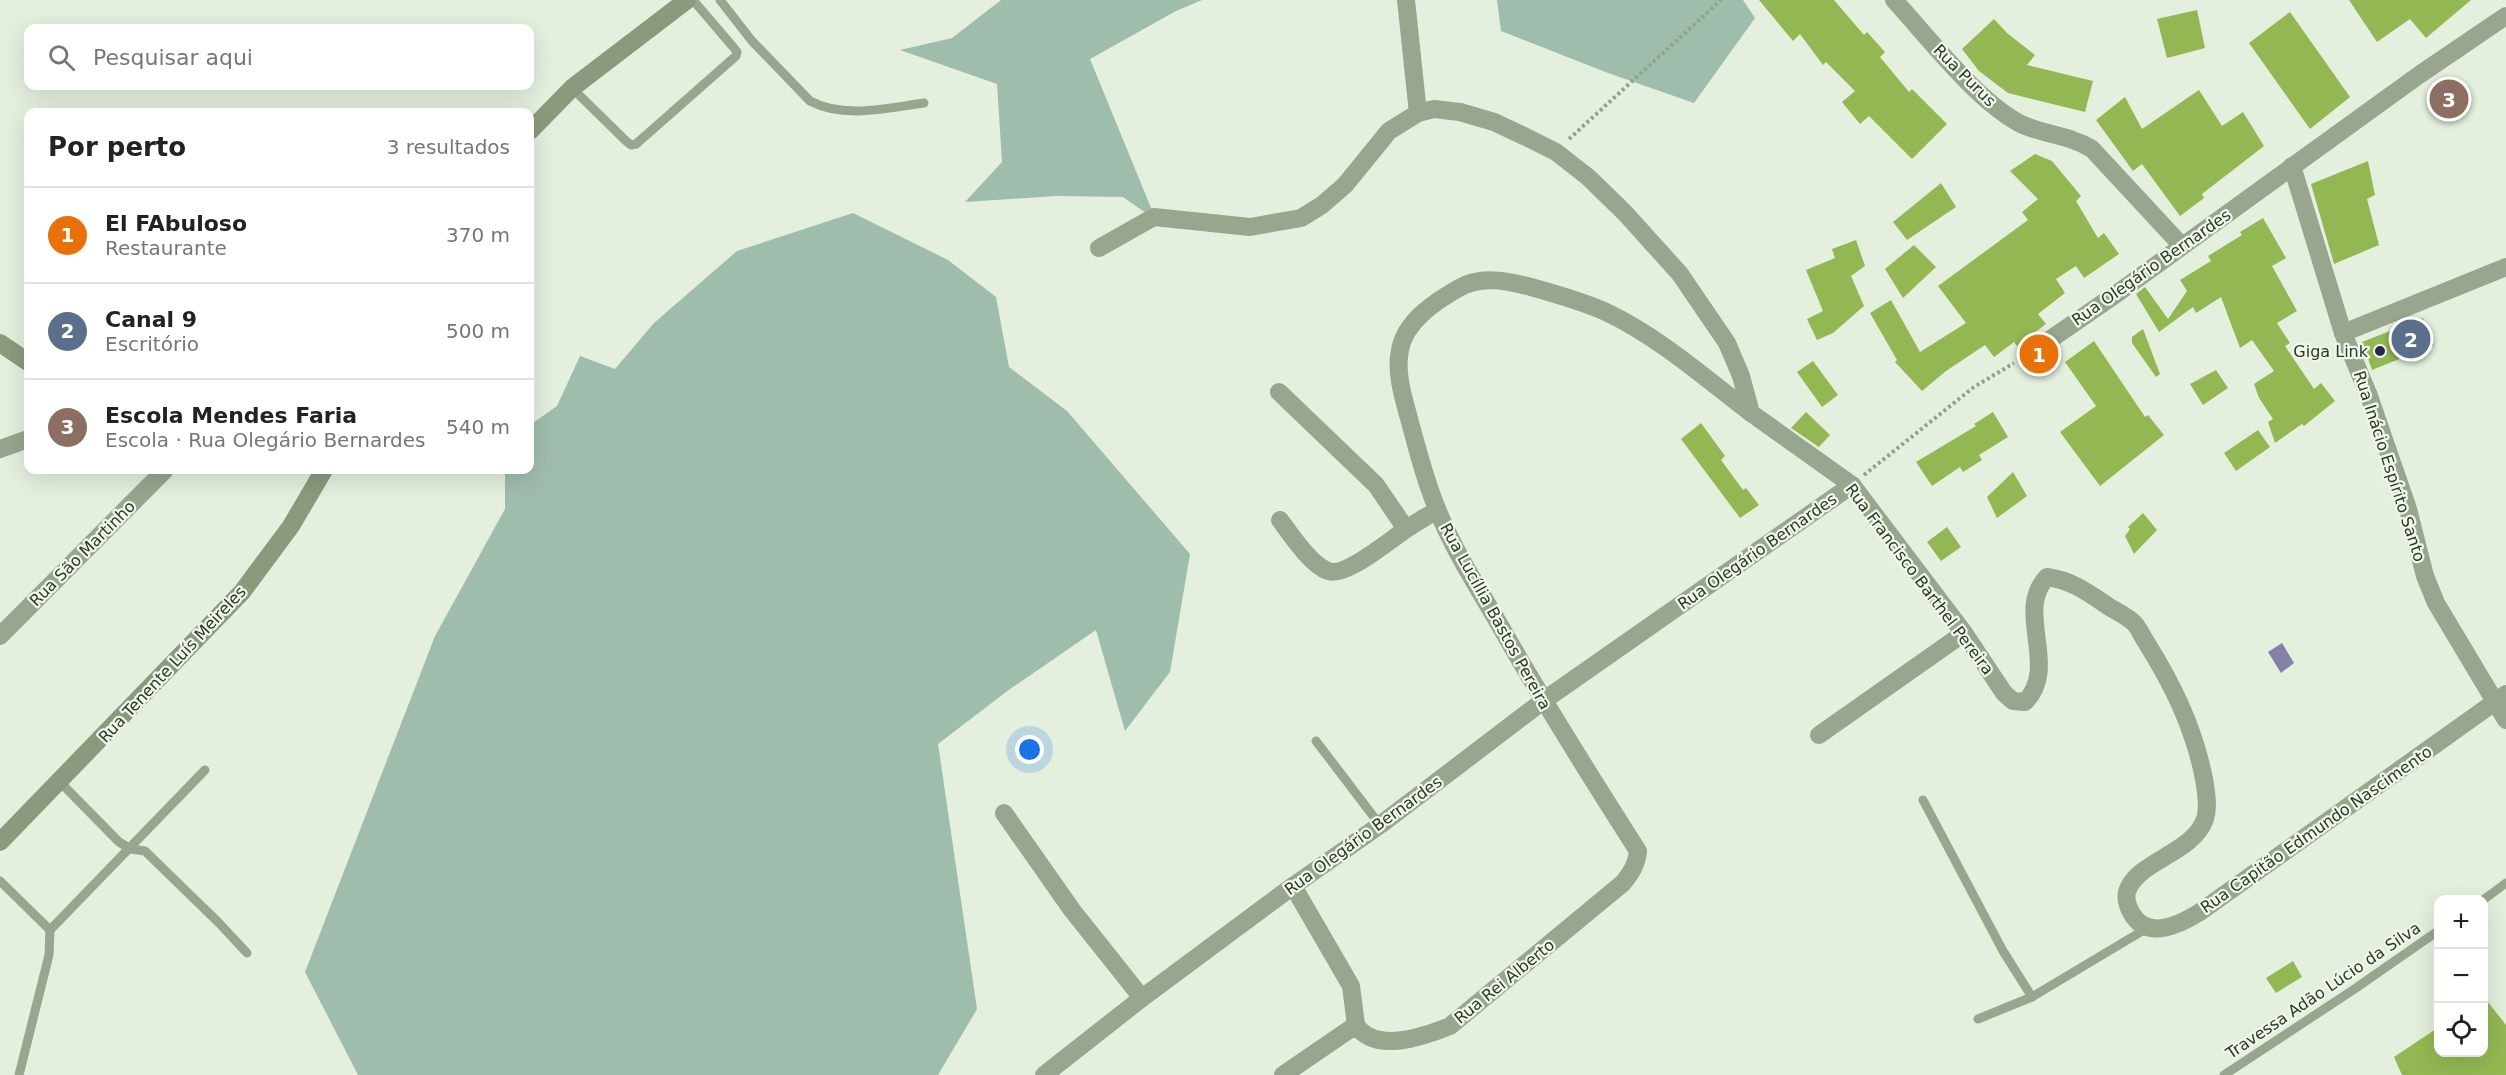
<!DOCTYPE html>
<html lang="pt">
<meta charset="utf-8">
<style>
body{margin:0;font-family:"DejaVu Sans",sans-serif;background:#f6f6f6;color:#222}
.controls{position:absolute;right:18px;bottom:18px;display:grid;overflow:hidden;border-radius:12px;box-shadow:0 6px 24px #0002}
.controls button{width:54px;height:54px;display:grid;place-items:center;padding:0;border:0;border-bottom:2px solid #e0e0e0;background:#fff;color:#222;font:30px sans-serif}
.you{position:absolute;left:1030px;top:750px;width:21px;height:21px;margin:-15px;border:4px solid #fff;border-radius:50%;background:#1a73e8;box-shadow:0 0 0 9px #1a73e833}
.badge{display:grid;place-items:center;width:39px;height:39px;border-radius:50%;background:#111827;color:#fff;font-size:20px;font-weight:700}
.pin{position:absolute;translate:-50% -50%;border:3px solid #fff;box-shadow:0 2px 6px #0006}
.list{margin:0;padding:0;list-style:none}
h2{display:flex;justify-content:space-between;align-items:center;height:78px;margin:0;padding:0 24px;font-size:26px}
h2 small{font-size:20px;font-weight:400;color:#767676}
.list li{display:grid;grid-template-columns:39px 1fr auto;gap:18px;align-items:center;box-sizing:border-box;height:96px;padding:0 24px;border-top:2px solid #e0e0e0}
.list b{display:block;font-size:22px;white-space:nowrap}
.list p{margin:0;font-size:20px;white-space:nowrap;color:#767676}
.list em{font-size:20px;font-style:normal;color:#767676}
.icon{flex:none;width:33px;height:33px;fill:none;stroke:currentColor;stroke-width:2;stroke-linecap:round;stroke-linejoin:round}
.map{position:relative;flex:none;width:2506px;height:1075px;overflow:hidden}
.search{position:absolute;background:#fff;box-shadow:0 6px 24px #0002;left:24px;top:24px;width:510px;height:66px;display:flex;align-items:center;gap:15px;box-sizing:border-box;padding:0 21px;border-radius:12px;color:#767676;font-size:22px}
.panel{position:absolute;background:#fff;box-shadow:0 6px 24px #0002;left:24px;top:108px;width:510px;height:366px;border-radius:12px}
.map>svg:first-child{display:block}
.green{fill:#9fbdad}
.water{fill:#8680a9}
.building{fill:#93b853}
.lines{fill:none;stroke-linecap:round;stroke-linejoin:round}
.path{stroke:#94a388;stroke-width:4;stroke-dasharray:3 3;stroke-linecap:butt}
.lane{stroke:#99a68e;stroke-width:9}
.street{stroke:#99a68e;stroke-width:18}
.secondary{stroke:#8b997c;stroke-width:18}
.poi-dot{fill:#2c2351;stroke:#eef7e9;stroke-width:2}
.labels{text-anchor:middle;stroke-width:4.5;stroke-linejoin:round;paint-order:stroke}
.street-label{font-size:16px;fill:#303529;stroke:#eef7e9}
.poi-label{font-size:16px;fill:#303529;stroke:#eef7e9;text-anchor:end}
</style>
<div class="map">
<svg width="2506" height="1075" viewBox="0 0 2506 1075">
<rect width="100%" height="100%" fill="#e4efde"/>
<g class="green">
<path d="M1001,0h201l-26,11 -86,48 66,161 -33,-23 -67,-1 -91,6 37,-40 -5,-78 -97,-34 52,-12z"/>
<path d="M1497,0h246l12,18 -61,85 -86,-30 -107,-42z"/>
<path d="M853,213l95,47 48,37 13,70 58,44 123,143 -20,118 -45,59 -29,-101 -86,59 -72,55 39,265 -39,66h-580l-53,-103 130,-336 70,-127v-39h25v-45l27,-19 23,-50 35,13 39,-46 83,-72z"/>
</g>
<path class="water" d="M2282,643l12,20 -13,10 -13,-21z"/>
<g class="building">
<path d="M1759,0h75l30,35 3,-3 18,20 -5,5 29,35 3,-3 35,35 -35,35 -43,-43 -9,8 -18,-22 13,-11 -29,-29 -3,3 -23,-31 -7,7z"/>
<path d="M2349,0h122l-45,38 -16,-19 -33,23z"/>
<path d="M2197,10l8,38 -38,10 -10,-39z"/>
<path d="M2290,12l60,85 -40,32 -61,-86z"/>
<path d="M1994,19l13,14 28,22 -8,10 66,16 -8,31 -77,-19 -29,-22 -17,-22z"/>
<path d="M2199,90l23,36 21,-14 21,34 -62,48 2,4 -24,18 -38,-52 -9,7 -37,-51 29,-23 17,32z"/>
<path d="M2035,154l17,7 29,35 -5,5 22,37 6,-5 15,21 -35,24 -8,-12 -20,13 9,14 -27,21 8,10 -29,22 -3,-4 -20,15 -9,-12 -39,26 -24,20 -27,-29 2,-2 -27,-47 21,-13 29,52 46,-29 -28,-37 90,-66 -6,-8 16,-13 -28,-28z"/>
<path d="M2368,161l7,34 -8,4 12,46 -45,19 -23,-80z"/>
<path d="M1941,183l15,24 -49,33 -14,-18z"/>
<path d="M2263,218l23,40 -14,8 25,45 -20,12 13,20 -5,3 29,43 7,-6 14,18 -31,25 -2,-2 -27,19 -7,-21 5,-3 -14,-21 -5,-14 20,-13 -22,-31 -12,8 -19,-51 -25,16 -3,-6 -34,25 -23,-38 9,-7 23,32 19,-28 -7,-11 31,-19 -3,-5 34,-21 -2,-3z"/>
<path d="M1856,240l9,26 -14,10 13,30 -31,27 -16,7 -10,-21 16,-8 -17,-41 29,-12 -3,-9z"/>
<path d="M1914,245l22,22 -33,31 -18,-29z"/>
<path d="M2423,318l11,27 -62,25 -10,-28z"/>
<path d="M2143,329l17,45 -4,3 -24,-34v-6z"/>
<path d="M2094,341l51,76 3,-2 16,20 -64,51 -40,-54 36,-26 -31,-44z"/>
<path d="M1813,361l25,34 -16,12 -25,-35z"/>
<path d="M2216,370l12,18 -25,17 -13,-21z"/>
<path d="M1806,412l24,23 -11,12 -28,-19z"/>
<path d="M1993,412l15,25 -29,18 3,5 -19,12 -3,-5 -28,19 -16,-24 60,-36 -2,-2z"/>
<path d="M1701,423l24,33 -4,4 22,30 3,-2 13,17 -19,13 -59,-79z"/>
<path d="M2258,430l12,17 -34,24 -12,-18z"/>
<path d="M2013,472l14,24 -30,22 -10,-21z"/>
<path d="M2143,513l14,17 -23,24 -9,-18 5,-7 -2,-2z"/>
<path d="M1947,527l14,20 -20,14 -14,-19z"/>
<path d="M2293,961l9,16 -26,16 -10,-15z"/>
<path d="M2484,997l22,28v50h-104l-8,-18 45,-30v26h45z"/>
</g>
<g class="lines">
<g class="path">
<path d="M1569,139l152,-139"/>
<path d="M1864,475l110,-88 40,-24"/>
</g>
<g class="lane">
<path d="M720,0l32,41 58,60c34,18 77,7 114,2"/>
<path d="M572,88l54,53 5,4 5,-1 100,-88 1,-4 -3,-4 -41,-48"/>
<path d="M1316,741l64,84"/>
<path d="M60,782l59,60 12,7 14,2 74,72 28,30"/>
<path d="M1923,800l80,151 29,46"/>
<path d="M0,881l50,49 -1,25 -30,120"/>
<path d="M2483,900l23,-17"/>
<path d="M50,930l155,-160"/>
<path d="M1978,1019l54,-22 117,-70"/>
<path d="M2224,1075l129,-85 85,-59"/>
</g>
<g class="street">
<path d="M1406,0l12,113"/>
<path d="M1894,0c34,37 81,99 125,123 23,12 49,11 73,26l90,97"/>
<path d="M2292,166l51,167 26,63 39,113 17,67 11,27 70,117"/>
<path d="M1099,248l55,-31 96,10 51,-9 21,-13 23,-20 44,-54 29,-18 16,-4 26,3 34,10 32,15 30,15 32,25 37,36 55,61 47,69 14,33 10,37 101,72 112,148 40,60 9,8 12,1c35,-35 -11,-91 22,-125 25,3 43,17 64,31 7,4 17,9 23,15 5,5 8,13 12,19 27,43 48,86 58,137 2,12 5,28 1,40 -12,35 -69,42 -78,73 -2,8 1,15 5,22 16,27 49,10 68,-2l306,-218"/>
<path d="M2343,333l163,-66"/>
<path d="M2029,354l90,-62 300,-217 87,-59"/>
<path d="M1279,392l97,93 30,44"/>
<path d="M0,449l28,-10"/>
<path d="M1280,520c11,15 31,45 48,51 17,7 62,-31 77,-41 10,-7 21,-13 32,-20"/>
<path d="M0,636l165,-166"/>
<path d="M1819,735l145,-102"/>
<path d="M1004,813l68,97 70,88"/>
<path d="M1293,886l58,100 5,39"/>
<path d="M1044,1075l98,-77 151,-112 87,-61 163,-124 309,-216"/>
<path d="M1283,1075l73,-50c19,29 67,12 94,1l173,-143c8,-10 14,-19 15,-32 -48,-75 -95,-150 -139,-227 -21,-37 -45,-73 -61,-113 -12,-28 -20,-59 -28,-89 -6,-22 -15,-49 -10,-72 5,-29 36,-49 59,-62 22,-13 49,-7 72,-1 25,7 51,14 75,25 53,25 99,66 145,101"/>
</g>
<g class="secondary">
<path d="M530,131l42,-43 115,-88"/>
<path d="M0,343l28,19"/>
<path d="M0,842l242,-250 49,-66 33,-56"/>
</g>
</g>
<circle class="poi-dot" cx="2380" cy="351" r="6"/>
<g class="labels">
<g class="street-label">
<text transform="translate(1965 75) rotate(45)" y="6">Rua Purus</text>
<text transform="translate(2151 267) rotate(-35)" y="6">Rua Olegário Bernardes</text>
<text transform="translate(2390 466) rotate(72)" y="6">Rua Inácio Espírito Santo</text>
<text transform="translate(1757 551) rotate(-35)" y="6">Rua Olegário Bernardes</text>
<text transform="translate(82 553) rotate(-45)" y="6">Rua São Martinho</text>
<text transform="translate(1920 579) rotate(53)" y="6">Rua Francisco Barthel Pereira</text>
<text transform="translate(1496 616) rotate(61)" y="6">Rua Lucíllia Bastos Pereira</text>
<text transform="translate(172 664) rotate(-47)" y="6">Rua Tenente Luís Meireles</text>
<text transform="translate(2316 829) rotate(-35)" y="6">Rua Capitão Edmundo Nascimento</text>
<text transform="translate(1363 835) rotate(-36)" y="6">Rua Olegário Bernardes</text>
<text transform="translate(1504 981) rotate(-39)" y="6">Rua Rei Alberto</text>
<text transform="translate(2323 990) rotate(-34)" y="6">Travessa Adão Lúcio da Silva</text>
</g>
<g class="poi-label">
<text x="2368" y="357">Giga Link</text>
</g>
</g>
</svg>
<div class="controls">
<button>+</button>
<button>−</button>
<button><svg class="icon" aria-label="locate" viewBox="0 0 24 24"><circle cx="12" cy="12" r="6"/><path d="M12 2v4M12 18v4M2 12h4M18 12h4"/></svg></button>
</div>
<div class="you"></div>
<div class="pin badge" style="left:2039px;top:354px;background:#e8710a">1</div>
<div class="pin badge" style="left:2411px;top:339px;background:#5c6f8a">2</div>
<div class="pin badge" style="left:2449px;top:99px;background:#8d6e63">3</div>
<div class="search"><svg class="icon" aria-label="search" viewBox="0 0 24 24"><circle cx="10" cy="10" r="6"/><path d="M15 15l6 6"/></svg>Pesquisar aqui</div>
<section class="panel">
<h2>Por perto<small>3 resultados</small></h2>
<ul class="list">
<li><span class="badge" style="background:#e8710a">1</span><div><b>El FAbuloso</b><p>Restaurante</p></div><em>370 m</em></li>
<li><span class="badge" style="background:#5c6f8a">2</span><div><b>Canal 9</b><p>Escritório</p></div><em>500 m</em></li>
<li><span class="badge" style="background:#8d6e63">3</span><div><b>Escola Mendes Faria</b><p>Escola · Rua Olegário Bernardes</p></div><em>540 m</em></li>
</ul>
</section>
</div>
